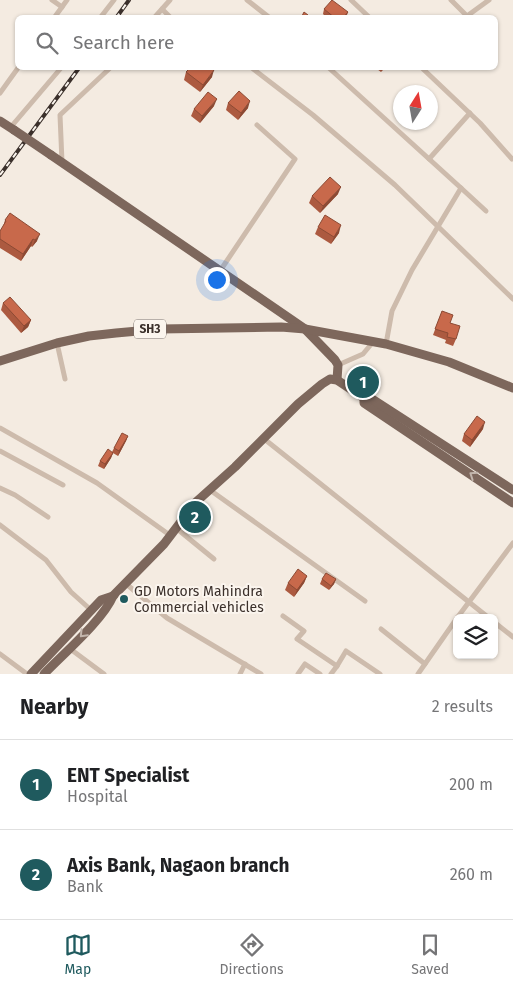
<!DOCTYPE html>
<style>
body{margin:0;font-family:"Fira Sans",sans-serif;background:#f2f2f2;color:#202124}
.controls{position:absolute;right:15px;bottom:15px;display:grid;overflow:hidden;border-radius:8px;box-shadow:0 1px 4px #0004}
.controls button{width:45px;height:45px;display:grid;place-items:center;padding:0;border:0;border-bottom:1px solid #e0e0e0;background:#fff;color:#202124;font:25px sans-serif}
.compass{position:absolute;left:393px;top:85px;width:45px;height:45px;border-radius:50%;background:#fff;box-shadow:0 1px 4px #0004;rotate:11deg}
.you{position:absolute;left:216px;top:279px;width:18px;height:18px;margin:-12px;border:4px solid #fff;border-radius:50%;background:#1a73e8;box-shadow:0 0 0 8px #1a73e833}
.badge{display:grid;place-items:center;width:32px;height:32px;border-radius:50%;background:#1f5a5e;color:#fff;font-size:16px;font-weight:700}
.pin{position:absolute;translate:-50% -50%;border:2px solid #fff;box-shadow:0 1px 5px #0006}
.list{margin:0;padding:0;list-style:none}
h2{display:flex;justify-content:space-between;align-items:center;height:65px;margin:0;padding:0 20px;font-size:21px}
h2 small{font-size:16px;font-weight:400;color:#757577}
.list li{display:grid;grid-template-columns:32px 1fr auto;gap:15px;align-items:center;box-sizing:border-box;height:90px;padding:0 20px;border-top:1px solid #e0e0e0}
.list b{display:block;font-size:19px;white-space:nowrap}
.list p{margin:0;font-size:16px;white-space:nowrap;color:#757577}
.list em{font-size:16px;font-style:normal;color:#757577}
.icon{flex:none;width:28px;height:28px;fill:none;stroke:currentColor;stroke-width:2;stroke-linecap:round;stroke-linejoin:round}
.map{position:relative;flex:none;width:513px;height:674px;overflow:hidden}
.search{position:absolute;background:#fff;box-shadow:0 1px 4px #0004;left:15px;right:15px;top:15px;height:55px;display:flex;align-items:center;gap:12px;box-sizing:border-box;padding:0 18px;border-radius:8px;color:#757577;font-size:19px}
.sheet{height:245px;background:#fff}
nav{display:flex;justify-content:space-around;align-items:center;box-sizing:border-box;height:70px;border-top:1px solid #e0e0e0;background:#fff;font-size:14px;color:#757577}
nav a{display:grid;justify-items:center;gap:2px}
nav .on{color:#1f5a5e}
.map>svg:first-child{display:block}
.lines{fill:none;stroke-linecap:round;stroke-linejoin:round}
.street{stroke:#cdbbac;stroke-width:5}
.primary{stroke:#7d675c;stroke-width:9}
.rail-casing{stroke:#3b302b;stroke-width:4}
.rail{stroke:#fbf5ee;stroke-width:2;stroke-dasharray:5.5;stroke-linecap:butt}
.primary-bridge{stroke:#7d675c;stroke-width:9}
.wall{fill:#ac5a40}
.shaded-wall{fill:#8c4a34}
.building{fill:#c8694b;stroke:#8c4a34}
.oneway{stroke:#c2b5ac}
.poi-dot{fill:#1f5a5e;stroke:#fbf5ee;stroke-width:2}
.labels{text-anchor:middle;stroke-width:4;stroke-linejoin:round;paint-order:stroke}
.shield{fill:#fbf5ee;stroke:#756b66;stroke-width:1}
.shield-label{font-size:12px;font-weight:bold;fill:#3b302b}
.poi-label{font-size:14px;fill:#3b302b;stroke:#fbf5ee;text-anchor:start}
</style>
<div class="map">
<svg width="513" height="674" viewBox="0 0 513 674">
<rect width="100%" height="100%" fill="#f4ebe1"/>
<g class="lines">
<g class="street">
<path d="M52,0l10,7"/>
<path d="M247,0l23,18"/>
<path d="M351,0l19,18"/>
<path d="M451,0l16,16 22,-16"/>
<path d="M162,9l9,9"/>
<path d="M54,18l13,-18"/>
<path d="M100,18l14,-18"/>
<path d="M154,18l16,-18"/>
<path d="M252,68l61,47 82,70 118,114"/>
<path d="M329,68l132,120 -49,82 -20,41 -6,33"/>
<path d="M422,68l58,55 32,36"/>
<path d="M0,93l18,-25"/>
<path d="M10,128l51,-60"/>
<path d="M429,159l41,-46"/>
<path d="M62,162l-2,-47 50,-47"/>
<path d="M461,188l25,23"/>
<path d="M220,271l75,-112 -38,-34"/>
<path d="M57,343l8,36"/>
<path d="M338,365l25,-11 10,-12"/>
<path d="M0,428l97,55 74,53"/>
<path d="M263,438l226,180"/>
<path d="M0,451l63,34"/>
<path d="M0,488l15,7 33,22"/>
<path d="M210,490l155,111"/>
<path d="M0,525l46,35 25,32 20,18"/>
<path d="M176,528l38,31"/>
<path d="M125,583l42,35 94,56"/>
<path d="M283,616l21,15 -7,8 40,27 9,-15 34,23"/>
<path d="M457,618l56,-75"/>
<path d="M494,622l19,15"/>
<path d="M381,629l44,35"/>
<path d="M69,648l35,26"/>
<path d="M0,654l27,20"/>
<path d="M240,674l5,-10"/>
<path d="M298,674l7,-10 15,10"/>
<path d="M331,674l6,-8"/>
<path d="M418,674l39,-56"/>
</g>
<g class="primary">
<path d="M0,121l14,9"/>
<path d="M51,155l254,174 30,31 3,5 -1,15"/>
<path d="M0,361l57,-18 32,-7 27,-3 44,-4 121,-2 24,2 81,15 63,18 64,26"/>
<path d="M364,398v5l149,100"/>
<path d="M31,674l70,-74 12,-4"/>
<path d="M44,674c19,-20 59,-54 69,-78l51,-52 32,-42 39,-35 63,-63 24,-20 8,-5 7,1 27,18 5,-1 144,93"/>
</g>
<defs>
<g id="rail">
<path d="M116,18l13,-18"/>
<path d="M0,175l79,-107"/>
</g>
</defs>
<use href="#rail" class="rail-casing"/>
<use href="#rail" class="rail"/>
<path class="primary-bridge" d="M14,130l37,25"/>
</g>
<g class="wall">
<path d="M324,9l24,3 -2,6h-19l-4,-4z"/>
<path d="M378,68h7l-4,4 -4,-3z"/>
<path d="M186,72l26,5 -12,15 -16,-12z"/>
<path d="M228,103l20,5 -10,12 -12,-10z"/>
<path d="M214,106l-14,17 -9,-7 3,-7z"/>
<path d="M338,194l-18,19 -11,-10 3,-7z"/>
<path d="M5,220l32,21 -5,6 -1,-1 -10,15 -21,-13v-17l3,-4z"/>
<path d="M318,227l21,6 -8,11 -16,-10z"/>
<path d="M3,303l28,17 -3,7 -7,6 -20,-23z"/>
<path d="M442,311l8,12 6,16 -3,7 -8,-3 1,-3 -13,-5z"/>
<path d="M360,378l16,10 -4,4 -5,-1 -9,-8z"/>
<path d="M483,429l-13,18 -8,-6 2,-7z"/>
<path d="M128,436l-2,5 -8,15 -5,-3 -2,5 -7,11 -6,-3 2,-5 12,-9 2,-4z"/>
<path d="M307,576l-3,7 -10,14 -9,-7 3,-7z"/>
<path d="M322,579h14l-2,5 -5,6 -9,-6z"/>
</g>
<g class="shaded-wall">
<path d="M214,70l-2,7 -12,15 3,-7z"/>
<path d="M217,99l-3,7 -14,17 2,-7z"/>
<path d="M250,101l-2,7 -10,12 3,-7z"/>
<path d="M341,187l-3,7 -18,19 3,-7z"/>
<path d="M341,225l-2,8 -8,11 3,-7z"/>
<path d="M40,234l-3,7 -5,6 3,-7z"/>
<path d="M33,239l-2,7 -10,15 2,-7z"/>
<path d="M31,320l-3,7 -7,6 3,-7z"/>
<path d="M378,383l-2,5 -4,4 -5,-1 2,-5z"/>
<path d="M485,422l-2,7 -13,18 2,-7z"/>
<path d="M128,436l-2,5 -8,15 1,-5z"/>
<path d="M113,453l-2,5 -7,11 1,-5z"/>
<path d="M307,576l-3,7 -10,14 3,-7z"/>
<path d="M336,579l-2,5 -5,6 2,-4z"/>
</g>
<g class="building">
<path d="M332,0l16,12 -5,6h-8l-11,-9z"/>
<path d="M304,12l4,3 -2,3h-5z"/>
<path d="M190,68h22l2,2 -11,15 -17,-13z"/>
<path d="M239,91l11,10 -9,12 -13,-10z"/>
<path d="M208,92l9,7 -15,17 -8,-7z"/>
<path d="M330,177l11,10 -18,19 -11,-10z"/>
<path d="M10,213l30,21 -5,6 -2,-1 -10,15 -23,-15v-8l6,-10 -1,-1z"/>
<path d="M325,215l16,10 -7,12 -16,-10z"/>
<path d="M10,297l21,23 -7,6 -21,-23z"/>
<path d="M442,311l11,4 -3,8 10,3 -4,13 -9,-2 1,-4 -13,-4z"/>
<path d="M366,372l12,11 -4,4 -5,-1 -9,-8z"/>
<path d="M477,416l8,6 -13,18 -8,-6z"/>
<path d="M122,433l6,3 -9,15 -5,-3z"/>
<path d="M108,449l5,4 -8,11 -5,-3z"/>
<path d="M298,569l9,7 -10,14 -9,-7z"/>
<path d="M326,573l10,6 -5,7 -9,-7z"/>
</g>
<defs><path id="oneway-chevron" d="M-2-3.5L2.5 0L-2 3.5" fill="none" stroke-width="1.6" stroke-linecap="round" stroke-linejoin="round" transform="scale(1.25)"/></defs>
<g class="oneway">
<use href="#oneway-chevron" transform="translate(473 475) rotate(-146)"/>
<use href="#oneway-chevron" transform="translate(83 634) rotate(134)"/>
</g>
<circle class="poi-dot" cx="124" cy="599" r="5"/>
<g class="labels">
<rect class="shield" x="134" y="319.5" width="32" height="19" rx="4"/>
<g class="shield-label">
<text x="150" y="333">SH3</text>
</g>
<g class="poi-label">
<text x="134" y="596">GD Motors Mahindra<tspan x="134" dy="16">Commercial vehicles</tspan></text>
</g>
</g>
</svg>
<div class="controls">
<button><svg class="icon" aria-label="layers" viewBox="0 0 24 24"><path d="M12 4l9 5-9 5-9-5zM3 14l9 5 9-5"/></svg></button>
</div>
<svg class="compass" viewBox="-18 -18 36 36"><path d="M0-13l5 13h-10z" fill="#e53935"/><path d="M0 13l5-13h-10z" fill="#757577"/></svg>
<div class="you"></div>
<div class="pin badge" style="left:363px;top:382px">1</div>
<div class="pin badge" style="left:195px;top:517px">2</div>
<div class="search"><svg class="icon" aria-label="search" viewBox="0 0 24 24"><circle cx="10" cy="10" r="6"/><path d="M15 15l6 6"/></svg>Search here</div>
</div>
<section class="sheet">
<h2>Nearby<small>2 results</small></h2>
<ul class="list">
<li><span class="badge">1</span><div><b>ENT Specialist</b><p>Hospital</p></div><em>200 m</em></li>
<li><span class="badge">2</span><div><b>Axis Bank, Nagaon branch</b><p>Bank</p></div><em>260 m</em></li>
</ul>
</section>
<nav>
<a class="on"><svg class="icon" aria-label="map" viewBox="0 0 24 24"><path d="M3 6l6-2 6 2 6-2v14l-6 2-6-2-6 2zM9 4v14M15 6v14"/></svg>Map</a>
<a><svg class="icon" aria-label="directions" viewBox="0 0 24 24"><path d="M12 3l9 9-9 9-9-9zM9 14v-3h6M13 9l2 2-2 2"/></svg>Directions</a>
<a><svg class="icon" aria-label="saved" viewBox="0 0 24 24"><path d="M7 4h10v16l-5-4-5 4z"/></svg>Saved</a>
</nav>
